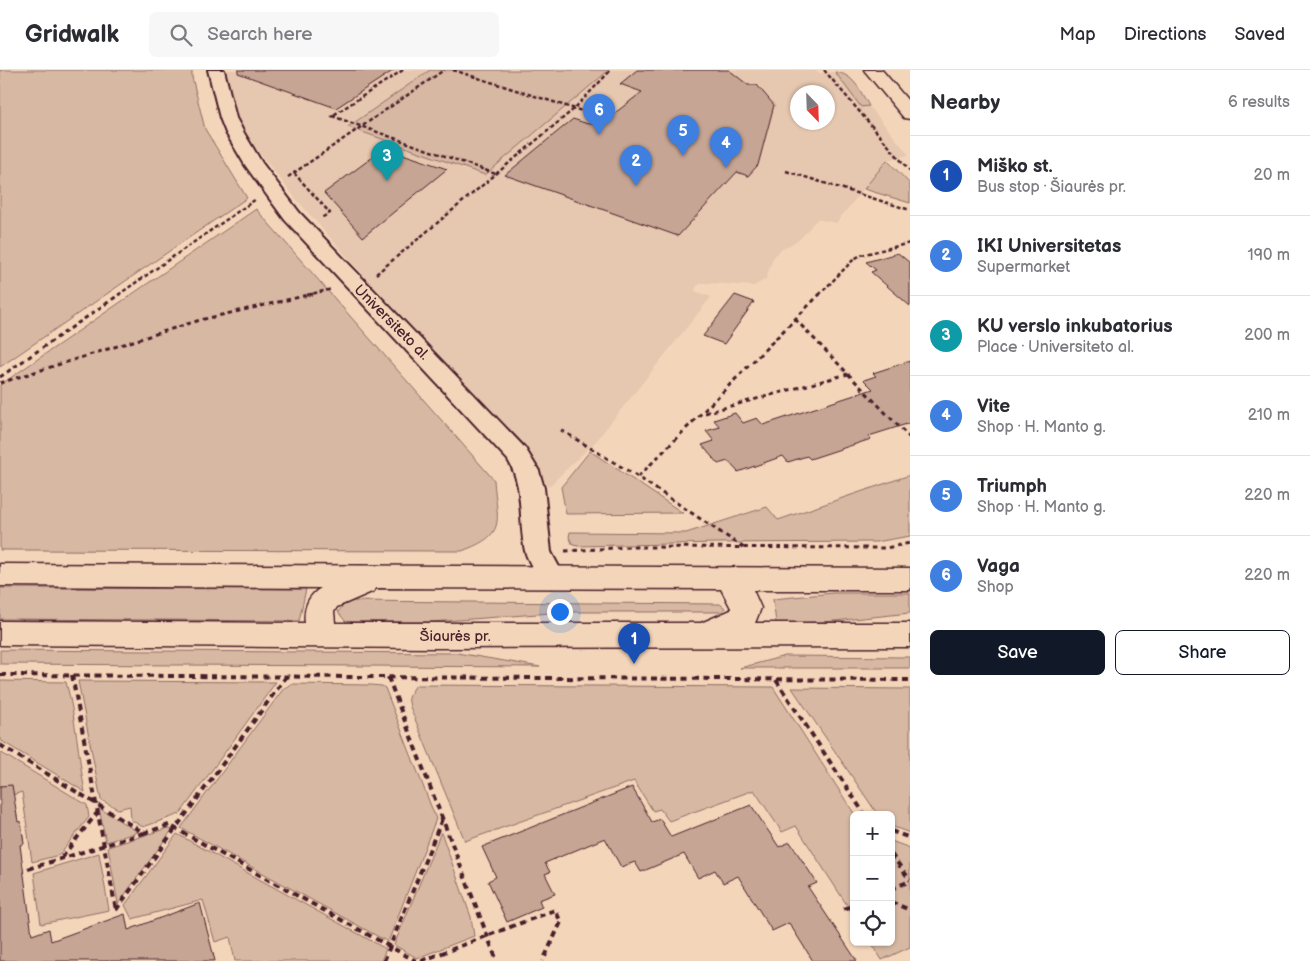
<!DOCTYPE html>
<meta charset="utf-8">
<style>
body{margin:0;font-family:"Balsamiq Sans",sans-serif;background:#f7f7f7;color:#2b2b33}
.controls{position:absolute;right:15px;bottom:15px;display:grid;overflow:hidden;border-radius:8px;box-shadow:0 1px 4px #0004}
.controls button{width:45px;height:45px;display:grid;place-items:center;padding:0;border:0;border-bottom:1px solid #e1e1e2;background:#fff;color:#2b2b33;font:25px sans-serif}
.compass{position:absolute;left:790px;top:15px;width:45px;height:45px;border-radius:50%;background:#fff;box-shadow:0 1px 4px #0004;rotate:157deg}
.you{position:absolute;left:559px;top:541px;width:18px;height:18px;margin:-12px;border:4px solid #fff;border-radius:50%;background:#1a73e8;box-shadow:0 0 0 8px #1a73e833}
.badge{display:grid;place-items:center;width:32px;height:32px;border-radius:50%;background:#111827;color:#fff;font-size:16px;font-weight:700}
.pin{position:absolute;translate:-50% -41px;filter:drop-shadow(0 1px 2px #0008)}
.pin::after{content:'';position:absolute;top:26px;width:18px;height:15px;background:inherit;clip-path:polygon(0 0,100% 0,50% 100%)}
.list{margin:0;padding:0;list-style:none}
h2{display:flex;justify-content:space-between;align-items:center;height:65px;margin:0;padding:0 20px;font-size:21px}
h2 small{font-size:16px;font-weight:400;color:#7c7c81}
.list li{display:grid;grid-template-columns:32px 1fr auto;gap:15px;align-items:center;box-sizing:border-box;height:80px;padding:0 20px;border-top:1px solid #e1e1e2}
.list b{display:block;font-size:19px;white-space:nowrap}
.list p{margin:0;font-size:16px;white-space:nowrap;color:#7c7c81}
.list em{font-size:16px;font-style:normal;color:#7c7c81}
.actions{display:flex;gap:10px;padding:15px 20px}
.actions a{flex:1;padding:11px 0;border:1px solid #111827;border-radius:8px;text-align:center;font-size:18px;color:#111827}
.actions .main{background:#111827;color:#fff}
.icon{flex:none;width:28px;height:28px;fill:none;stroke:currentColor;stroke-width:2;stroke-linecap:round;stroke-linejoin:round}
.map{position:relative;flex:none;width:910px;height:891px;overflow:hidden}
header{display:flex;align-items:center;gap:30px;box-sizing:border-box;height:70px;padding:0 25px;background:#fff;border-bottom:1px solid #e1e1e2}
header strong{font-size:24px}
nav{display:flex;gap:28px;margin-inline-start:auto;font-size:18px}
.search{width:350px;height:45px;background:#f7f7f7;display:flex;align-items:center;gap:12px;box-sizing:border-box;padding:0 18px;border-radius:8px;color:#7c7c81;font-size:19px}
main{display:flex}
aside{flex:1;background:#fff}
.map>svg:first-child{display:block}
.built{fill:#e6c7af;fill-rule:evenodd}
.green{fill:#d7b8a2;stroke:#906c66}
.building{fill:#c6a594;stroke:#4a1f2b}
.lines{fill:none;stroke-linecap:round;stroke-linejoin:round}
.street-casing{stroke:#4a1f2b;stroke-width:4}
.primary-casing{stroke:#4a1f2b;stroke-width:3}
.path-far2{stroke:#4a1f2b;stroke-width:2.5;stroke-dasharray:4 2.5;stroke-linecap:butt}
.path-far1{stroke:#4a1f2b;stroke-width:3;stroke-dasharray:4.5 4;stroke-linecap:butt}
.path{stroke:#4a1f2b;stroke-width:4;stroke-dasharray:6 4.5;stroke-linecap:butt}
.street{fill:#f3d6ba;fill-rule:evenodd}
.primary{fill:#f3d6ba;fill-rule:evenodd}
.labels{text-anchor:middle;stroke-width:5;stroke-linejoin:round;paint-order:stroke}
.street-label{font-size:15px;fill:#4a1f2b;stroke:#f3d6ba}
</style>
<header>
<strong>Gridwalk</strong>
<div class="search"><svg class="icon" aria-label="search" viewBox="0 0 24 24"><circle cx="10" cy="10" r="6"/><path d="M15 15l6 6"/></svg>Search here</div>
<nav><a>Map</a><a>Directions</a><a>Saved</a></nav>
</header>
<main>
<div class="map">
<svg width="910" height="891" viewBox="0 0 910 891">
<rect width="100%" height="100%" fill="#f3d6ba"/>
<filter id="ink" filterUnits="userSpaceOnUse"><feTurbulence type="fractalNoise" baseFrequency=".02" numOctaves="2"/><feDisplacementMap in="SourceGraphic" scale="10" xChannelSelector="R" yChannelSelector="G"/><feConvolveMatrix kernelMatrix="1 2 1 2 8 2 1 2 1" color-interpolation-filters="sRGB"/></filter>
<g filter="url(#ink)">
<path class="built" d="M224,0h206l-82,57 137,48 124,-105h207l3,3 16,-1 13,4 5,4 16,26 40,49 -22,5 -51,63 -19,-4 -17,20 -21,12 -6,7 -7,21 -12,7 -45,-3h-8l-5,4 -1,4 16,6 -115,144 -48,46 -25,-43 -159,-168 -68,-77 -42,-53 -11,-18 -6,-14 -10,-26zM798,22h30v30h-30z"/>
<g class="green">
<path d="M0,0h192v7l13,52 42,69 -247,169z"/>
<path d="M430,0h179l-124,105 -137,-48z"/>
<path d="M835,2c19,2 25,19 34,34l-8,1z"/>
<path d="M887,90l23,24v19l-46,-14z"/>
<path d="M256,139l238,271c3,42 14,54 -32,71l-462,-1v-165z"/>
<path d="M590,381l93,62 -117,1 -5,-27z"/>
<path d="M910,405v61l-34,6 -157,1 -141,3 -5,-1 -4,-8 1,-5 116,1 81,-26 11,13z"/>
<path d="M0,518l306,1 -7,32 -299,-2z"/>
<path d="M833,523h77v20l-85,9 -49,1 -3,-24z"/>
<path d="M347,531l373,3 5,4 -3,4h-158l-132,10h-86l-8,-10z"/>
<path d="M0,580l457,3 83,14 -540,-3z"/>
<path d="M785,586l125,1v11h-170z"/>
<path d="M0,611l66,1c10,36 12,73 19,110l-85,-52z"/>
<path d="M78,611l198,1 -96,132 -37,13 -12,-7 -1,-14 -12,3 -17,-9z"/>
<path d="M293,614l78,1 11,1 3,2 51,131 -48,123 -207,-114 103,-140z"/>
<path d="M416,615l357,2 82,128 -1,101 -58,-90 -14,6 -28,-42 -85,31 -9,-12 -7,2 -19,-30 -169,60 -55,-134 -2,-10z"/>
<path d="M792,618l118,1v144l-19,-7v-11h-13z"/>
<path d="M0,682l87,53 2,12 -30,38 -27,7 -10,-70 -22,7z"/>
<path d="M99,738l39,24 -32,10z"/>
<path d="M168,758l4,2 -54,74 -10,-57z"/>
<path d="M441,762l30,85 3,19 -57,22 -23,-13z"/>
<path d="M177,764l209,115 -5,12h-146l-5,-24 -15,5 -12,-42 -71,19 -7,-14z"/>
<path d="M891,771l19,7v99l-28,13 -11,-18h20z"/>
<path d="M99,783l10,57 -68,14 -7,-51z"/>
</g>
<g class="building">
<path d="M238,0h156l-58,38 -98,-35z"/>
<path d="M637,0h92l19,15h9l17,20 -16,60 -10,11 -11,-4 -59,64 -173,-61 68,-56 15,5 14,-1 40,-31 -22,-8z"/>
<path d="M385,78l62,21 -84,68 -39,-44z"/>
<path d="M898,183l12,10v43l-39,-34 5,-2 -10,-8z"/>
<path d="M735,225l19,7 -30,42 -21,-8z"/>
<path d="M910,291v62l-41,13 2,3 -61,20 -3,-3 -19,6 -5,-6 -45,16 -10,-11 -10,3 -16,-19 12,-4 -8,-10 14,-4 -6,-7 21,-7 8,10 14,-5 6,7 110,-36 -9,-9 12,-4 -3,-3z"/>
<path d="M12,715l6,37 3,-1 3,23 -4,1 12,90 17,-6 2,12 74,-27 3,16 72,-27 15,58h-215v-175z"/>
<path d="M632,717l20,35 8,-3 11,18 80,-32 28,42 11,-5 27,41 -9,4 49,74h-44l-24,-38 -17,8 -34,-55 -15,7 -8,-13 -17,8 -14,-24 -43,18 -6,-10 -14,5 -16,-29 -60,25 5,9 -5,2 10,20 -16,6 3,7 -35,15 -19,-41 8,-4 -14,-30z"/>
</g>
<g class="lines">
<defs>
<path id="street" d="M208,0h16l12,48 8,15 18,30 37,49 226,236 14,23 5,17 7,64 14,26 -4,7 -9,3 -9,-3c-6,-10 -15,-23 -18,-34 -7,-32 0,-62 -17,-91l-223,-240 -40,-55 -19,-32 -6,-15z"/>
<g id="primary">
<path d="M864,0h18l28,33v16l-6,-1z"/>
<path d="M0,494l910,4v22h-157l8,18 -6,15h155v24l-474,1 -436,-3v-24l305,2c-2,-14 3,-28 16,-35l-321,-2zM376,518l345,1 10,19v2l-30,13h-366l-1,-11 3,-5 37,-16z"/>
</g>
</defs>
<use href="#street" class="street-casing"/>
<use href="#primary" class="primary-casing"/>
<g class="path-far2">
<path d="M403,0l-71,46 164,58"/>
<path d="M453,0l154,49"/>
<path d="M824,0l86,101"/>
<path d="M786,101l124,39"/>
<path d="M294,103l36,40 -9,5"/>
<path d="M288,107l156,-107"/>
<path d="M376,204l198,-165 37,-39"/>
<path d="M118,225l138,-96"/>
<path d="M307,225l25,-6"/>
<path d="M819,225l35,-36 7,-4 49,-12"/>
</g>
<g class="path-far1">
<path d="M795,249l115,119"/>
<path d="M0,307l120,-83"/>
<path d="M0,313l200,-63 113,-26"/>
<path d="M705,343l143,-39"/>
<path d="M561,360l77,47 106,71"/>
<path d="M638,407l182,-183"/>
<path d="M565,481l65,-4 256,1 24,-5"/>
</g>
<g class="path">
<path d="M0,605l910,5"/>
<path d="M72,605l44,235"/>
<path d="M388,607l109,284"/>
<path d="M776,610l89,135"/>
<path d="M0,675l144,88 25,-8 247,136"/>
<path d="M891,761l19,7"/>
<path d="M891,784l19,26"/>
<path d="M62,787l35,-44"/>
<path d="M28,799l116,-36"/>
<path d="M891,819l19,-8"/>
<path d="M891,832l19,8"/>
<path d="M844,839l10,-4"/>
<path d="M116,840l170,-233"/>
<path d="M384,891l58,-142"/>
<path d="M421,891l134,-51 6,12 -18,39"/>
</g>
<use href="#street" class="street"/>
<use href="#primary" class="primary"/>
</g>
</g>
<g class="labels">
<g class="street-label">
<text transform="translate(392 252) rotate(45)" y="5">Universiteto al.</text>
<text x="455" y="571">Šiaurės pr.</text>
</g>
</g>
</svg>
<div class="controls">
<button>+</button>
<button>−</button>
<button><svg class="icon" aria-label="locate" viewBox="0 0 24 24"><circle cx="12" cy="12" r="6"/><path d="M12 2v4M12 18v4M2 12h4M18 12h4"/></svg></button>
</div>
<svg class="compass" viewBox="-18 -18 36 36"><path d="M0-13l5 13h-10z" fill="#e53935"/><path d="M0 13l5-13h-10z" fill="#7c7c81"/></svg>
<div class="you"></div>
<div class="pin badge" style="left:634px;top:594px;background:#1a4fb4">1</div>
<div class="pin badge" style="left:636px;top:116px;background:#3f7fe0">2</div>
<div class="pin badge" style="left:387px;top:111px;background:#0f9aa8">3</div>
<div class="pin badge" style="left:726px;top:98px;background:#3f7fe0">4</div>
<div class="pin badge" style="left:683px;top:86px;background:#3f7fe0">5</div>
<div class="pin badge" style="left:599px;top:65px;background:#3f7fe0">6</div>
</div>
<aside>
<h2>Nearby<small>6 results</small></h2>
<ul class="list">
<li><span class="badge" style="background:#1a4fb4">1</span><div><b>Miško st.</b><p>Bus stop · Šiaurės pr.</p></div><em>20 m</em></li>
<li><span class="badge" style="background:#3f7fe0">2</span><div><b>IKI Universitetas</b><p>Supermarket</p></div><em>190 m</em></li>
<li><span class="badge" style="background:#0f9aa8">3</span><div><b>KU verslo inkubatorius</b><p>Place · Universiteto al.</p></div><em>200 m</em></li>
<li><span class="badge" style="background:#3f7fe0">4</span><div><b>Vite</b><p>Shop · H. Manto g.</p></div><em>210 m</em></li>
<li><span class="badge" style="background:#3f7fe0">5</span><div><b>Triumph</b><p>Shop · H. Manto g.</p></div><em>220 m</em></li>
<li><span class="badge" style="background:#3f7fe0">6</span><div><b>Vaga</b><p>Shop</p></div><em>220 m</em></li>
</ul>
<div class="actions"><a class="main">Save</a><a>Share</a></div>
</aside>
</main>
